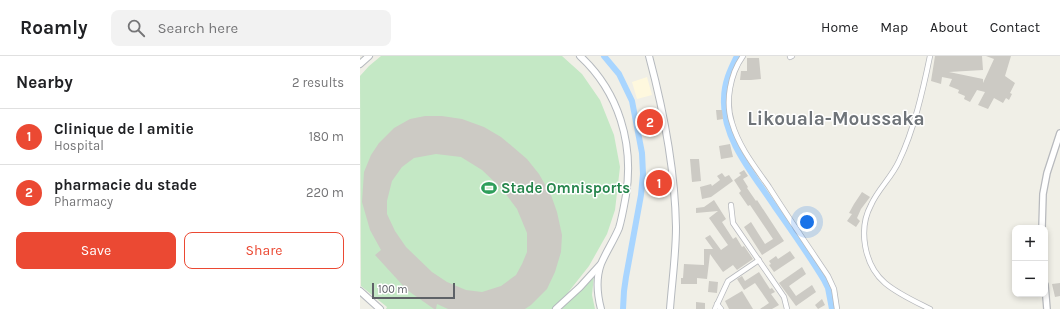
<!DOCTYPE html>
<meta charset="utf-8">
<style>
body{margin:0;font-family:Karla,sans-serif;background:#f2f2f2;color:#202124}
.controls{position:absolute;right:12px;bottom:12px;display:grid;overflow:hidden;border-radius:8px;box-shadow:0 2px 6px #0003}
.controls button{width:36px;height:36px;display:grid;place-items:center;padding:0;border:0;border-bottom:1px solid #e0e0e0;background:#fff;color:#202124;font:20px sans-serif}
.scale{position:absolute;left:12px;bottom:10px;width:83px;box-sizing:border-box;padding-left:4px;border:2px solid #5e6267;border-top:0;font-size:11px;line-height:14px;white-space:nowrap;color:#5e6267;-webkit-text-stroke:3px #fff;paint-order:stroke}
.you{position:absolute;left:447px;top:166px;width:14px;height:14px;margin:-10px;border:3px solid #fff;border-radius:50%;background:#1a73e8;box-shadow:0 0 0 6px #1a73e833}
.badge{display:grid;place-items:center;width:26px;height:26px;border-radius:50%;background:#eb4933;color:#fff;font-size:13px;font-weight:700}
.pin{position:absolute;translate:-50% -50%;border:2px solid #fff;box-shadow:0 1px 4px #0006}
.list{margin:0;padding:0;list-style:none}
h2{display:flex;justify-content:space-between;align-items:center;height:52px;margin:0;padding:0 16px;font-size:17px}
h2 small{font-size:13px;font-weight:400;color:#757577}
.list li{display:grid;grid-template-columns:26px 1fr auto;gap:12px;align-items:center;box-sizing:border-box;height:56px;padding:0 16px;border-top:1px solid #e0e0e0}
.list b{display:block;font-size:15px;white-space:nowrap}
.list p{margin:0;font-size:13px;white-space:nowrap;color:#757577}
.list em{font-size:13px;font-style:normal;color:#757577}
.actions{display:flex;gap:8px;padding:12px 16px}
.actions a{flex:1;padding:9px 0;border:1px solid #eb4933;border-radius:8px;text-align:center;font-size:14px;color:#eb4933}
.actions .main{background:#eb4933;color:#fff}
.icon{flex:none;width:22px;height:22px;fill:none;stroke:currentColor;stroke-width:2;stroke-linecap:round;stroke-linejoin:round}
.map{position:relative;flex:none;width:700px;height:253px;overflow:hidden}
header{display:flex;align-items:center;gap:24px;box-sizing:border-box;height:56px;padding:0 20px;background:#fff;border-bottom:1px solid #e0e0e0}
header strong{font-size:19px}
nav{display:flex;gap:22px;margin-inline-start:auto;font-size:14px}
.search{width:280px;height:36px;background:#f2f2f2;display:flex;align-items:center;gap:10px;box-sizing:border-box;padding:0 14px;border-radius:8px;color:#757577;font-size:15px}
main{display:flex}
aside{flex:1;background:#fff}
.map>svg:first-child{display:block}
.commercial{fill:#fef8de}
.green{fill:#c4e8c5}
.lines{fill:none;stroke-linecap:round;stroke-linejoin:round}
.canal{stroke:#a8d5ff;stroke-width:6}
.building{fill:#cccac4;fill-rule:evenodd}
.minor-casing{stroke:#b7b9bd;stroke-width:6}
.tertiary-casing{stroke:#b7b9bd;stroke-width:8}
.secondary-casing{stroke:#b5b9be;stroke-width:8}
.minor{stroke:#fff;stroke-width:4.5}
.tertiary{stroke:#fff;stroke-width:5.5}
.secondary{stroke:#fff;stroke-width:6}
.labels{text-anchor:middle;stroke-width:3;stroke-linejoin:round;paint-order:stroke}
.leisure-label{font-size:15px;font-weight:bold;fill:#27864d;stroke:#fff;text-anchor:start}
.district-label{font-size:19px;font-weight:bold;fill:#6f7479;stroke:#fff}
</style>
<header>
<strong>Roamly</strong>
<div class="search"><svg class="icon" aria-label="search" viewBox="0 0 24 24"><circle cx="10" cy="10" r="6"/><path d="M15 15l6 6"/></svg>Search here</div>
<nav><a>Home</a><a>Map</a><a>About</a><a>Contact</a></nav>
</header>
<main>
<aside>
<h2>Nearby<small>2 results</small></h2>
<ul class="list">
<li><span class="badge">1</span><div><b>Clinique de l amitie</b><p>Hospital</p></div><em>180 m</em></li>
<li><span class="badge">2</span><div><b>pharmacie du stade</b><p>Pharmacy</p></div><em>220 m</em></li>
</ul>
<div class="actions"><a class="main">Save</a><a>Share</a></div>
</aside>
<div class="map">
<svg width="700" height="253" viewBox="0 0 700 253">
<rect width="100%" height="100%" fill="#f0efe7"/>
<path class="commercial" d="M287,21l5,18 -15,4 -5,-17z"/>
<g class="green">
<path d="M21,0h181l20,18 18,26 14,35 6,32 -5,43 -8,24 -18,32 -34,43h-169l1,-2 -26,-21 -1,-210 9,-10z"/>
<path d="M234,219l-2,20 3,14h-37z"/>
</g>
<g class="lines">
<g class="canal">
<path d="M244,0l15,18 13,27 10,52 1,21 -2,21 -15,82 -2,14 -1,18"/>
<path d="M377,0c-7,14 -13,27 -13,43 -2,40 30,76 51,108 17,24 34,48 49,73l4,8 4,21"/>
</g>
</g>
<g class="building">
<path d="M575,0h47l1,14 -34,2 34,7v4l11,-24 -8,-3h25l-6,20 10,7 -5,10 2,1 -3,6 -3,-2 -3,5 -9,-5 -6,11 -10,-4 7,-13 -8,-2 -7,12 -6,-3 1,-3 -7,-3 1,-3 -10,-4 3,-7 -10,-2 -1,7 -10,-3z"/>
<path d="M387,2h12l2,21 -10,1h-11l1,-9h6z"/>
<path d="M356,54h6l1,9 -6,1z"/>
<path d="M65,60h17l20,3 22,8 17,10 12,10 14,12 12,15 12,21 6,17 5,23 -1,17 -6,20 -8,17 -16,16 -6,4h-77l-11,-5 -1,5h-2l-27,-19 -32,-35 6,-5 -11,-20 -8,-28 2,-30 7,-17 8,-12 15,-15 16,-9zM76,98l25,3 21,13 20,19 15,20 10,24v19l-5,12 -6,11 -15,11 -19,6 -16,-2 -19,-8 -15,-10 -26,-25 -11,-16 -8,-17v-13l5,-20 10,-14 12,-9z"/>
<path d="M370,88l3,13 -12,2 -2,-13z"/>
<path d="M330,103h9l2,22 -9,1z"/>
<path d="M384,114l4,6 -5,3 5,8 -1,1 9,13 1,-1 27,41 -22,14 -18,-28 7,-5 14,22 8,-5 -23,-34 -2,1 -9,-13 2,-2 -7,-11 7,-5 -2,-2z"/>
<path d="M362,117l3,4 4,-2 4,6 -22,16 -9,2 -2,-12 11,-3 1,2 8,-6 -3,-4z"/>
<path d="M502,136l8,5 -9,12 -4,9 3,3 -4,6 -9,-6 5,-7 -3,-1 5,-9z"/>
<path d="M354,144l12,19 -4,3 11,17 3,-2 6,10 2,-1 9,13 -16,11 -4,-5 -10,7 -13,-18 -3,25 -10,-1v6h-16v-6h2l1,-14 20,1v-16h9l-8,-11 5,-3 11,15 7,-5 -19,-27 9,-7 -22,2v-5l8,-1z"/>
<path d="M430,195l5,7 -21,14 -5,-7 2,-1 -2,-3 7,-5 2,3z"/>
<path d="M442,211l4,7 -17,12 7,10 16,-11 4,7 -20,14 -17,-23z"/>
<path d="M399,216l11,17 2,-1 3,4 -4,2 8,11 -7,4h-12l9,-6 -14,-20 -11,7 -7,-11 5,-3 3,5z"/>
<path d="M349,225l9,1 -1,11 -9,-1z"/>
<path d="M700,227v13l-5,1 -3,-13z"/>
<path d="M382,235l11,18h-24l-4,-8z"/>
<path d="M462,243l3,6 -7,4 -3,-4z"/>
<path d="M336,246l9,1v6h-9z"/>
</g>
<g class="lines">
<defs>
<g id="minor">
<path d="M383,0c-13,18 -18,46 -11,67 7,24 23,44 37,64 19,30 39,59 59,89l6,13 3,20"/>
<path d="M570,0c-7,34 -16,74 -31,105 -7,16 -21,28 -28,44 -13,24 -7,60 14,78 13,11 31,19 45,26"/>
<path d="M430,1l2,-1"/>
<path d="M371,149l2,18 51,74 3,12"/>
<path d="M357,248l4,5"/>
<path d="M355,253l13,-28 31,-21"/>
</g>
<g id="tertiary">
<path d="M682,172l1,-34 4,-21 13,-40"/>
<path d="M685,229l2,24"/>
</g>
<g id="secondary">
<path d="M220,0c39,36 54,88 46,139 -2,11 -4,23 -7,33 -5,12 -13,24 -18,36 -5,14 -4,30 0,45"/>
<path d="M289,0c15,56 26,113 27,171 0,27 -4,55 -6,82"/>
<path d="M0,8l9,-8"/>
<path d="M0,235l20,18"/>
<path d="M196,253l24,-22 20,-22"/>
</g>
</defs>
<use href="#minor" class="minor-casing"/>
<use href="#tertiary" class="tertiary-casing"/>
<use href="#secondary" class="secondary-casing"/>
<use href="#minor" class="minor"/>
<use href="#tertiary" class="tertiary"/>
<use href="#secondary" class="secondary"/>
</g>
<defs>
<symbol id="stadium-bare" viewBox="-9 -9 18 18"><path d="M0-5a6.5 5 0 1 0 0 10a6.5 5 0 1 0 0-10ZM-3.5-1.8h7v3.6h-7Z" fill="#2e9e5b" stroke="#fff" stroke-width="2.5" paint-order="stroke"/></symbol>
</defs>
<g fill-rule="evenodd">
<use href="#stadium-bare" x="118" y="121" width="22" height="22"/>
</g>
<g class="labels">
<g class="leisure-label">
<text x="141" y="137">Stade Omnisports</text>
</g>
<g class="district-label">
<text x="476" y="69">Likouala-Moussaka</text>
</g>
</g>
</svg>
<div class="controls">
<button>+</button>
<button>−</button>
</div>
<div class="scale">100 m</div>
<div class="you"></div>
<div class="pin badge" style="left:299px;top:127px">1</div>
<div class="pin badge" style="left:290px;top:66px">2</div>
</div>
</main>
